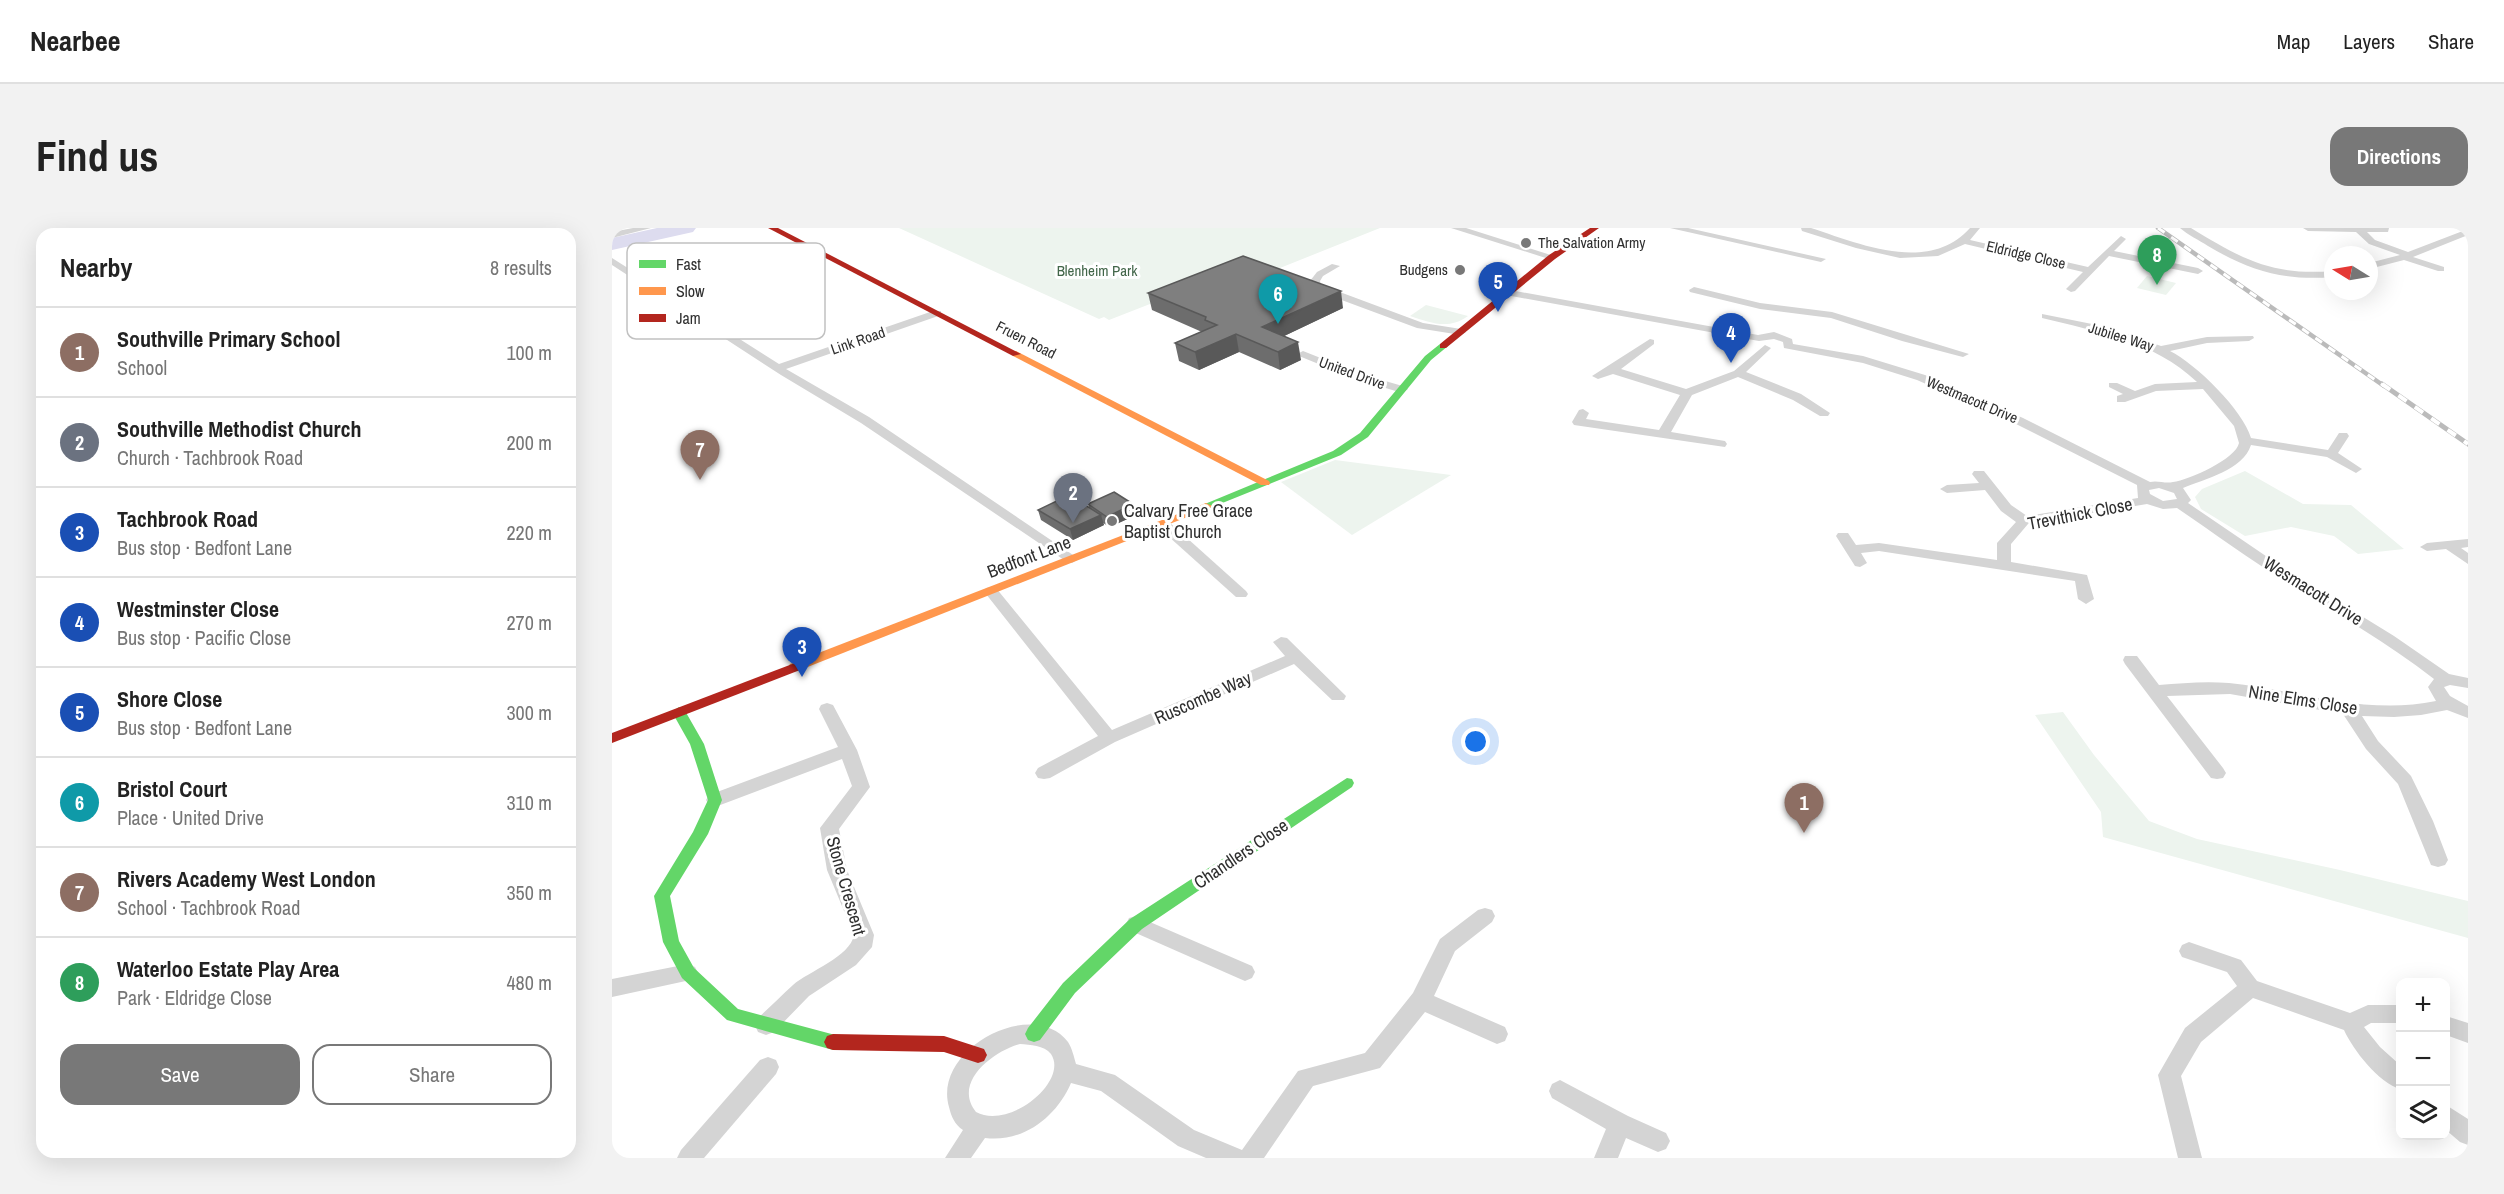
<!DOCTYPE html>
<meta charset="utf-8">
<style>
body{margin:0;font-family:"Archivo Narrow",sans-serif;background:#f2f2f2;color:#222}
.controls{position:absolute;right:18px;bottom:18px;display:grid;overflow:hidden;border-radius:12px;box-shadow:0 6px 24px #0002}
.controls button{width:54px;height:54px;display:grid;place-items:center;padding:0;border:0;border-bottom:2px solid #e0e0e0;background:#fff;color:#222;font:30px sans-serif}
.compass{position:absolute;left:1712px;top:18px;width:54px;height:54px;border-radius:50%;background:#fff;box-shadow:0 6px 24px #0002;rotate:281deg}
.you{position:absolute;left:864px;top:514px;width:21px;height:21px;margin:-15px;border:4px solid #fff;border-radius:50%;background:#1a73e8;box-shadow:0 0 0 9px #1a73e833}
.badge{display:grid;place-items:center;width:39px;height:39px;border-radius:50%;background:#787878;color:#fff;font-size:20px;font-weight:700}
.pin{position:absolute;translate:-50% -50px;filter:drop-shadow(0 2px 3px #0008)}
.pin::after{content:'';position:absolute;top:32px;width:21px;height:18px;background:inherit;clip-path:polygon(0 0,100% 0,50% 100%)}
.list{margin:0;padding:0;list-style:none}
h2{display:flex;justify-content:space-between;align-items:center;height:78px;margin:0;padding:0 24px;font-size:26px}
h2 small{font-size:20px;font-weight:400;color:#767676}
.list li{display:grid;grid-template-columns:39px 1fr auto;gap:18px;align-items:center;box-sizing:border-box;height:90px;padding:0 24px;border-top:2px solid #e0e0e0}
.list b{display:block;font-size:22px;white-space:nowrap}
.list p{margin:0;font-size:20px;white-space:nowrap;color:#767676}
.list em{font-size:20px;font-style:normal;color:#767676}
.actions{display:flex;gap:12px;padding:18px 24px}
.actions a{flex:1;padding:14px 0;border:2px solid #787878;border-radius:18px;text-align:center;font-size:21px;color:#787878}
.actions .main{background:#787878;color:#fff}
.icon{flex:none;width:33px;height:33px;fill:none;stroke:currentColor;stroke-width:2;stroke-linecap:round;stroke-linejoin:round}
.map{position:relative;flex:none;width:1856px;height:930px;overflow:hidden;border-radius:18px}
header{display:flex;align-items:center;gap:36px;box-sizing:border-box;height:84px;padding:0 30px;background:#fff;border-bottom:2px solid #e0e0e0}
header strong{font-size:28px}
nav{display:flex;gap:33px;margin-inline-start:auto;font-size:21px}
.intro{display:flex;align-items:center;justify-content:space-between;box-sizing:border-box;height:144px;padding:0 36px}
h1{margin:0;font-size:42px}
.button{padding:15px 27px;border-radius:18px;background:#787878;color:#fff;font-size:21px;font-weight:700}
main{display:flex;gap:36px;padding:0 36px}
aside{flex:1;background:#fff;border-radius:18px;box-shadow:0 6px 24px #0002}
.map>svg:first-child{display:block}
.green{fill:#edf4ee}
.lines{fill:none;stroke-linecap:round;stroke-linejoin:round}
.river{fill:#dddcef;fill-rule:evenodd}
.street{fill:#d4d4d4;fill-rule:evenodd}
.fast{fill:#63d668;fill-rule:evenodd}
.slow{fill:#ff974d;fill-rule:evenodd}
.jam{fill:#b3261e;fill-rule:evenodd}
.rail-far1-casing{stroke:#bbb;stroke-width:4.5}
.rail-casing{stroke:#bbb;stroke-width:5}
.rail-far1{stroke:#fff;stroke-width:3;stroke-dasharray:8;stroke-linecap:butt}
.rail{stroke:#fff;stroke-width:4;stroke-dasharray:10;stroke-linecap:butt}
.wall{fill:#6d6d6d}
.shaded-wall{fill:#595959}
.building{fill:#7f7f7f;stroke:#595959;stroke-width:1.5}
.poi-dot{fill:#787878;stroke:#fff;stroke-width:2}
.labels{text-anchor:middle;stroke-width:6;stroke-linejoin:round;paint-order:stroke}
.far-poi-label{font-size:15px;fill:#2f2f2f;stroke:#fff;text-anchor:start}
.far-street-label{font-size:15px;fill:#2f2f2f;stroke:#fff}
.far-park-label{font-size:15px;fill:#426649;stroke:#fff}
.poi-label{font-size:18px;fill:#2f2f2f;stroke:#fff;text-anchor:start}
.street-label{font-size:18px;fill:#2f2f2f;stroke:#fff}
.key{fill:#fff;stroke:#c1c1c1;stroke-width:1.5}
.key-label{font-size:16px;fill:#2f2f2f}
</style>
<header>
<strong>Nearbee</strong>
<nav><a>Map</a><a>Layers</a><a>Share</a></nav>
</header>
<div class="intro"><h1>Find us</h1><a class="button">Directions</a></div>
<main>
<aside>
<h2>Nearby<small>8 results</small></h2>
<ul class="list">
<li><span class="badge" style="background:#8d6e63">1</span><div><b>Southville Primary School</b><p>School</p></div><em>100 m</em></li>
<li><span class="badge" style="background:#6b7280">2</span><div><b>Southville Methodist Church</b><p>Church · Tachbrook Road</p></div><em>200 m</em></li>
<li><span class="badge" style="background:#1a4fb4">3</span><div><b>Tachbrook Road</b><p>Bus stop · Bedfont Lane</p></div><em>220 m</em></li>
<li><span class="badge" style="background:#1a4fb4">4</span><div><b>Westminster Close</b><p>Bus stop · Pacific Close</p></div><em>270 m</em></li>
<li><span class="badge" style="background:#1a4fb4">5</span><div><b>Shore Close</b><p>Bus stop · Bedfont Lane</p></div><em>300 m</em></li>
<li><span class="badge" style="background:#0f9aa8">6</span><div><b>Bristol Court</b><p>Place · United Drive</p></div><em>310 m</em></li>
<li><span class="badge" style="background:#8d6e63">7</span><div><b>Rivers Academy West London</b><p>School · Tachbrook Road</p></div><em>350 m</em></li>
<li><span class="badge" style="background:#2e9e5b">8</span><div><b>Waterloo Estate Play Area</b><p>Park · Eldridge Close</p></div><em>480 m</em></li>
</ul>
<div class="actions"><a class="main">Save</a><a>Share</a></div>
</aside>
<div class="map">
<svg width="1856" height="930" viewBox="0 0 1856 930">
<rect width="100%" height="100%" fill="#fff"/>
<g class="green">
<path d="M287,0h481l-105,42 -20,-7 -146,57 -5,-3 -5,2z"/>
<path d="M1535,48l29,7 -10,12 -29,-7z"/>
<path d="M814,77l42,11c-19,14 -37,7 -58,0z"/>
<path d="M723,232l116,15 -99,60 -71,-53z"/>
<path d="M1633,243l58,33 48,1 53,44 -46,5 -24,-18 -43,-9 -46,9 -44,-27 -6,-12 7,-8z"/>
<path d="M1451,484l31,43 55,66 48,18 143,31 128,31v37l-365,-101 -2,-25 -66,-97z"/>
</g>
<g class="lines">
<path class="river" d="M45,0h39l-3,4 -81,18v-12z"/>
<g class="street">
<path d="M21,0h18l-39,10v-6z"/>
<path d="M839,0h15l91,29 -8,2z"/>
<path d="M1058,0h18l138,31 -5,3z"/>
<path d="M1189,0h10c49,16 118,46 159,0h10l-10,12 118,27 33,-31 5,3 -12,12 84,17 5,3 -5,3 -89,-18 -34,35 -4,1 -5,-3 17,-17 -118,-28 -27,12 -38,2 -44,-10 -54,-17z"/>
<path d="M1568,0h11c51,31 81,48 142,43v6c-49,4 -83,-6 -125,-31 -9,-6 -20,-11 -28,-18z"/>
<path d="M1691,0h86l-1,4h-21l8,8 33,12 60,-23v6l-55,22 31,10v4h-6l-34,-11 -35,9v-6l31,-8 -31,-11 -13,-12 -48,-1z"/>
<path d="M0,30l167,106 154,-53h8v4l-155,54 83,48 210,142 -7,4 -5,-1 -206,-139 -80,-48 -169,-110z"/>
<path d="M720,36l8,2 -17,10 -3,5 1,4 102,38 38,6 5,3 -5,3 -44,-7 -105,-39 -2,-8 7,-9z"/>
<path d="M1082,59l66,16 72,9 137,42 -6,3 -4,-1 -57,-15 -71,-23 -71,-9 -70,-17 -1,-2z"/>
<path d="M898,62l248,45 16,-3 18,7 1,5 70,12 62,19 98,43 127,64c8,-2 15,2 23,0 16,-2 63,-23 66,-39l-5,-17 -31,-37 -47,2 -31,11h-8v-6l6,-2 -14,-7v-4h8l18,8 20,-7 42,-2c-43,-41 -99,-50 -155,-64v-4l65,13 54,19 46,-9 46,-1 1,2 -5,3 -42,2 -37,8c26,13 73,59 81,87l77,12 11,-17h8l2,3 -11,17 24,16 -6,4 -29,-16 -76,-12c-8,25 -46,34 -68,43l8,12 -3,3 94,64 112,69 55,38 19,4v10l-18,-3 -6,2 6,9 18,10v12l-21,-8 -26,5 -27,2 -32,-1 16,25 33,35 22,45 15,39 -3,5 -7,2 -7,-2 -33,-81 -32,-35 -23,-35 -113,-20 -63,2 56,72 3,5 -3,5 -6,1 -6,-1 -86,-114 -2,-4 2,-4h12l22,29c23,-2 47,-4 70,-2 69,7 136,33 207,18l-8,-14 6,-8c-46,-36 -97,-65 -146,-96 -38,-23 -74,-50 -111,-75l-14,1 -16,-5 -119,20 -17,20v18l76,13 7,24 -8,5 -8,-5 -3,-18 -196,-30 -18,2 6,10 -7,4 -5,-1 -19,-30 2,-3h10l8,12 23,-2 118,17v-17l19,-21 -15,-11 -16,-21 -38,3 -7,-4 7,-4 32,-2 -7,-9 2,-3h10l27,34 16,11 111,-18 -1,-13 -123,-62 -97,-43 -54,-17 -79,-15 -1,-6 -9,-3 -15,2 -253,-46 -1,-2zM1547,260l15,5 3,6 -14,2 -13,-7 -1,-4z"/>
<path d="M1726,63h14l6,4 -5,3z"/>
<path d="M1038,111l4,1v4l-33,25 65,20 48,-18 31,-26 6,3 -2,2 -23,22 55,22 29,19 -2,3h-8l-27,-16 -55,-23 -46,18 -21,37 54,9 2,3 -2,3 -151,-22 -2,-3 7,-12 4,-1 6,4 -3,6 73,11 21,-35 -67,-21 -15,5 -6,-3z"/>
<path d="M691,123l58,23 45,13 2,2 -6,4 -49,-15 -54,-22 -2,-2z"/>
<path d="M551,292l5,1 78,70 2,3 -2,3h-10l-78,-70 -2,-3z"/>
<path d="M1856,311v8l-7,1 7,5v11l-22,-15 -19,2 -7,-4 7,-4z"/>
<path d="M379,359l5,1 116,142 173,-74 -12,-14 8,-5 6,1 59,58 -2,4h-12l-38,-36 -179,78 -65,36 -6,1 -6,-1 -3,-5 3,-5 60,-32 -112,-142 -2,-3 2,-3z"/>
<path d="M215,475l6,2 24,45 13,37 -31,42 8,41 27,65 -2,12 -16,18 -47,31 -35,36 -8,3 -8,-3 -3,-7 3,-7c12,-11 23,-22 35,-33 16,-14 57,-28 61,-50l-27,-65 -7,-42 32,-42 -10,-27 -127,48 -6,-2 -3,-5 3,-5 129,-48 -19,-38 2,-4z"/>
<path d="M873,680l7,2 3,6 -3,6 -37,29 -21,45 71,31 3,7 -3,7 -8,3 -72,-32 -45,56 -67,18 -49,72h-58l-28,-12 -77,-55 -30,-8c-14,33 -47,60 -86,55l-14,20h-26l18,-28c-8,-5 -12,-14 -14,-23 -17,-58 84,-111 119,-65 4,6 6,15 8,22l39,11 79,55 48,20 56,-79 67,-18 48,-60 27,-54 38,-29zM408,816c10,1 24,1 31,10 18,27 -41,76 -75,58 -24,-30 18,-61 44,-68z"/>
<path d="M524,688l116,50 3,6 -3,6 -7,3 -7,-3 -109,-48 -3,-6 3,-6z"/>
<path d="M1577,714l52,18 16,21 93,32 18,-8h32v18h-29l-7,4 16,20 20,18v24c-21,-6 -47,-39 -56,-59l-91,-32 -52,44 -20,34 21,82h-24l-20,-83 27,-47 52,-42 -10,-14 -45,-15 -3,-6 3,-6z"/>
<path d="M76,736l7,3 3,6 -3,6 -83,18v-18z"/>
<path d="M1834,788l22,7v20l-22,-8z"/>
<path d="M156,829l8,3 3,7 -3,7 -72,84h-27l4,-8 79,-90z"/>
<path d="M948,852l68,36 38,17 4,8 -4,8 -8,3 -32,-14 -8,20h-24l12,-29 -54,-31 -3,-7 3,-7z"/>
<path d="M1834,877l22,14v26l-8,-3 -14,-12z"/>
</g>
<g class="fast">
<path d="M828,116l8,2 -17,14 -63,77 -27,18 -131,53h-8l-2,-2 133,-55 27,-18 65,-77z"/>
<path d="M67,479l5,2 20,35 18,56 -14,34 -38,62 9,45 15,27 44,41 101,27 3,6 -3,6 -6,2 -106,-30 -45,-42 -19,-36 -9,-46 39,-64 15,-32 -18,-56 -18,-32z"/>
<path d="M735,550l5,1 2,4 -2,4 -210,142 -67,64 -35,47 -6,2 -6,-2 -3,-6 3,-6 35,-45 67,-64z"/>
</g>
<g class="slow">
<path d="M404,123l253,130 1,2 -1,2h-8l-248,-129v-4z"/>
<path d="M594,275l6,3 -2,2 -410,162 -5,1 -7,-4 2,-3z"/>
</g>
<g class="jam">
<path d="M156,0h10l243,126 -8,2z"/>
<path d="M978,0h9l-44,31 -109,89h-6v-4l109,-89z"/>
<path d="M183,435l7,4 -2,3 -188,73v-10z"/>
<path d="M221,806l111,2 40,13 3,6 -3,6 -6,2 -34,-11 -111,-2 -6,-2 -3,-6 3,-6z"/>
</g>
<defs>
<path id="rail-far1" d="M1546,0l226,158"/>
<path id="rail" d="M1770,156l86,60"/>
</defs>
<use href="#rail-far1" class="rail-far1-casing"/>
<use href="#rail" class="rail-casing"/>
<use href="#rail-far1" class="rail-far1"/>
<use href="#rail" class="rail"/>
</g>
<g class="wall">
<path d="M536,65l195,15 -59,28 17,24 -21,10 -41,-18 -40,18 -20,-9 -4,-18 27,-11 -50,-22z"/>
<path d="M476,276h45l3,11 -26,12 -7,-4 1,2 -31,15 -32,-20 -3,-10 51,-3z"/>
</g>
<g class="shaded-wall">
<path d="M729,63l2,17 -78,37 -3,-18z"/>
<path d="M624,106l3,18 -40,18 -4,-18z"/>
<path d="M686,114l3,18 -21,10 -2,-18z"/>
<path d="M521,276l3,11 -26,12 -3,-10z"/>
<path d="M489,287l3,10 -31,15 -3,-11z"/>
</g>
<g class="building">
<path d="M631,28l98,35 -79,36 36,15 -20,10 -42,-18 -41,18 -20,-9 42,-18 -12,-5 1,-3 -58,-24z"/>
<path d="M502,264l19,12 -26,13 -19,-13z"/>
<path d="M457,267l32,20 -31,14 -32,-19z"/>
</g>
<g class="poi-dot">
<circle cx="914" cy="15" r="6"/>
<circle cx="848" cy="42" r="6"/>
<circle cx="500" cy="293" r="6"/>
</g>
<g class="labels">
<g class="far-poi-label">
<text x="926" y="20">The Salvation Army</text>
<text x="836" y="47" text-anchor="end">Budgens</text>
</g>
<g class="far-street-label">
<text transform="translate(1414 27) rotate(13)" y="5">Eldridge Close</text>
<text transform="translate(1509 109) rotate(17)" y="5">Jubilee Way</text>
<text transform="translate(414 112) rotate(27)" y="5">Fruen Road</text>
<text transform="translate(246 113) rotate(-19)" y="5">Link Road</text>
<text transform="translate(740 145) rotate(20)" y="5">United Drive</text>
<text transform="translate(1360 172) rotate(23)" y="5">Westmacott Drive</text>
</g>
<g class="far-park-label">
<text x="485" y="48">Blenheim Park</text>
</g>
<g class="poi-label">
<text x="512" y="289">Calvary Free Grace<tspan x="512" dy="21">Baptist Church</tspan></text>
</g>
<g class="street-label">
<text transform="translate(1468 286) rotate(-11)" y="6">Trevithick Close</text>
<text transform="translate(417 329) rotate(-21)" y="6">Bedfont Lane</text>
<text transform="translate(1701 363) rotate(32)" y="6">Wesmacott Drive</text>
<text transform="translate(591 470) rotate(-24)" y="6">Ruscombe Way</text>
<text transform="translate(1691 472) rotate(9)" y="6">Nine Elms Close</text>
<text transform="translate(629 626) rotate(-34)" y="6">Chandlers Close</text>
<text transform="translate(234 658) rotate(74)" y="6">Stone Crescent</text>
</g>
</g>
<rect x="15" y="15" width="198" height="96" rx="9" class="key"/>
<rect x="27" y="32" width="27" height="8" fill="#63d668"/>
<rect x="27" y="59" width="27" height="8" fill="#ff974d"/>
<rect x="27" y="86" width="27" height="8" fill="#b3261e"/>
<g class="key-label">
<text x="64" y="42">Fast</text>
<text x="64" y="69">Slow</text>
<text x="64" y="96">Jam</text>
</g>
</svg>
<div class="controls">
<button>+</button>
<button>−</button>
<button><svg class="icon" aria-label="layers" viewBox="0 0 24 24"><path d="M12 4l9 5-9 5-9-5zM3 14l9 5 9-5"/></svg></button>
</div>
<svg class="compass" viewBox="-18 -18 36 36"><path d="M0-13l5 13h-10z" fill="#e53935"/><path d="M0 13l5-13h-10z" fill="#767676"/></svg>
<div class="you"></div>
<div class="pin badge" style="left:1192px;top:605px;background:#8d6e63">1</div>
<div class="pin badge" style="left:461px;top:295px;background:#6b7280">2</div>
<div class="pin badge" style="left:190px;top:449px;background:#1a4fb4">3</div>
<div class="pin badge" style="left:1119px;top:135px;background:#1a4fb4">4</div>
<div class="pin badge" style="left:886px;top:84px;background:#1a4fb4">5</div>
<div class="pin badge" style="left:666px;top:96px;background:#0f9aa8">6</div>
<div class="pin badge" style="left:88px;top:252px;background:#8d6e63">7</div>
<div class="pin badge" style="left:1545px;top:57px;background:#2e9e5b">8</div>
</div>
</main>
